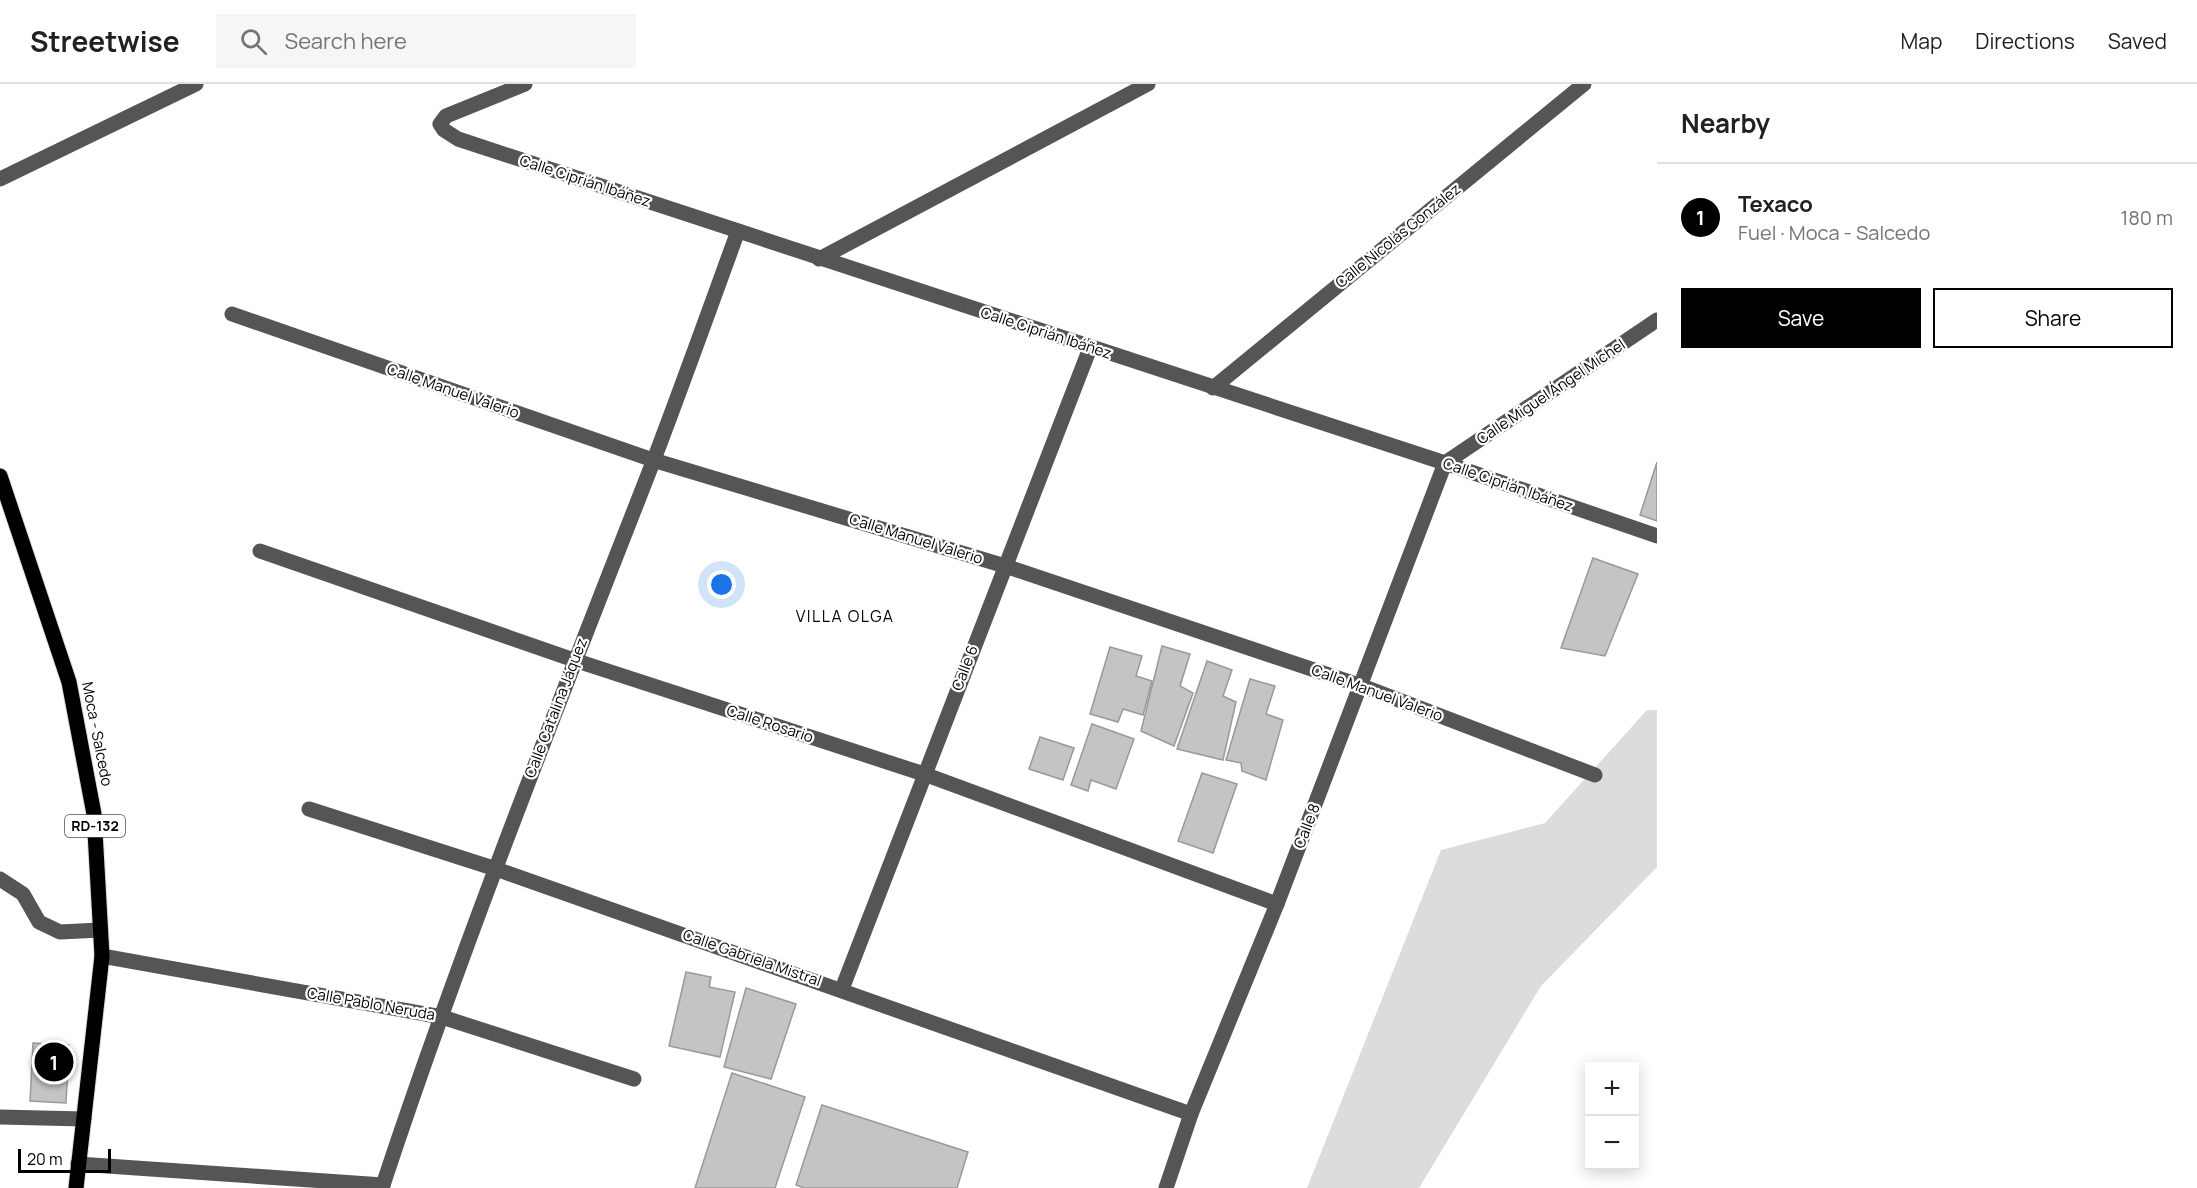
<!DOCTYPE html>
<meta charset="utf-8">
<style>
body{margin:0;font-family:Manrope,sans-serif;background:#f6f6f6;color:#202124}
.controls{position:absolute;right:18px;bottom:18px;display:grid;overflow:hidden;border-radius:0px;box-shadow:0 3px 15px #0003}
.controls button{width:54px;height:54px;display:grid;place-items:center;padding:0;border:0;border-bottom:2px solid #e0e0e0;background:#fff;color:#202124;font:30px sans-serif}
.scale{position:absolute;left:18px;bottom:15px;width:93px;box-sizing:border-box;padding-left:6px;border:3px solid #000;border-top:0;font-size:16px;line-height:21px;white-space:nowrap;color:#000;-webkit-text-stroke:4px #fff;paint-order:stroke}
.you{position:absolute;left:722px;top:501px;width:21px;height:21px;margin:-15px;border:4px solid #fff;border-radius:50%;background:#1a73e8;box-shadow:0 0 0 9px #1a73e833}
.badge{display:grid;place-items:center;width:39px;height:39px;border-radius:50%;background:#000;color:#fff;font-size:20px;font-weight:700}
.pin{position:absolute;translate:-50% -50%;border:3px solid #fff;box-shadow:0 2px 6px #0006}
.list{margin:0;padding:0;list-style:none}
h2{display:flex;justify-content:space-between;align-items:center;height:78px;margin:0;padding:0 24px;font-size:26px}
h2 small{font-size:20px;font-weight:400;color:#757577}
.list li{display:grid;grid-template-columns:39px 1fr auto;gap:18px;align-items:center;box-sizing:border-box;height:108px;padding:0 24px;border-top:2px solid #e0e0e0}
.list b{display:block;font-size:22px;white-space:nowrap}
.list p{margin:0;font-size:20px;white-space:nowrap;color:#757577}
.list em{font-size:20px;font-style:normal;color:#757577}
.actions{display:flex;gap:12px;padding:18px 24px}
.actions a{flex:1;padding:14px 0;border:2px solid #000;border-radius:0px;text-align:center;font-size:21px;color:#000}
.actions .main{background:#000;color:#fff}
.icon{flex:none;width:33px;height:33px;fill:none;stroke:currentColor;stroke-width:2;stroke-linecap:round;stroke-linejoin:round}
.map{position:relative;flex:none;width:1657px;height:1104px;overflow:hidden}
header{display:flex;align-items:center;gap:36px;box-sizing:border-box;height:84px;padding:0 30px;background:#fff;border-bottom:2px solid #e0e0e0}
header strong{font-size:28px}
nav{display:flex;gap:33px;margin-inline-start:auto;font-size:21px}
.search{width:420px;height:54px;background:#f6f6f6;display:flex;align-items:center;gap:15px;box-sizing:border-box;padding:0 21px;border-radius:0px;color:#757577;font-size:22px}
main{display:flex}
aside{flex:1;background:#fff}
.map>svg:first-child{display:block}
.green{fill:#dcdcdc}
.building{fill:#c4c4c4;stroke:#999;stroke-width:1.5}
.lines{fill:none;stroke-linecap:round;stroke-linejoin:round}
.major-casing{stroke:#dbdbdb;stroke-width:17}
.minor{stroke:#555;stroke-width:15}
.major{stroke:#000;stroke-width:15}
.labels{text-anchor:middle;stroke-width:4.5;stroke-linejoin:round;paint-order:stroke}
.shield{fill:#fff;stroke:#4c4c4c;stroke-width:1.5}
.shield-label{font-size:14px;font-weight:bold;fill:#000}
.street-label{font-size:15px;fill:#000;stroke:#fff}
.neighbourhood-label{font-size:16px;letter-spacing:1.5px;fill:#000;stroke:#fff}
</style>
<header>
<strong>Streetwise</strong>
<div class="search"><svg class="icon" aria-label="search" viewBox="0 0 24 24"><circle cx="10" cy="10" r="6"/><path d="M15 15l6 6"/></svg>Search here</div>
<nav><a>Map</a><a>Directions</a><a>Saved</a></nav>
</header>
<main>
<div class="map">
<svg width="1657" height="1104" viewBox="0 0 1657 1104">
<rect width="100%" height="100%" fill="#fff"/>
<path class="green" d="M1647,626h10v157l-116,119 -122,202h-112l134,-338 104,-27z"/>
<g class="building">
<path d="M1657,378v59l-17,-6z"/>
<path d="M1593,474l45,16 -33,82 -44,-8z"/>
<path d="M1162,562l28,8 -10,32 13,7 -19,53 -33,-15z"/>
<path d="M1110,563l32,9 -6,20 16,5 -9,34 -20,-6 -5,13 -28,-8z"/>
<path d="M1207,577l25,9 -9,26 13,6 -13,58 -46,-11z"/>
<path d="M1250,595l25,7 -9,28 17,6 -17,60 -24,-9 -1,-8 -15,-3z"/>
<path d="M1092,640l42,15 -18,50 -25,-9 -3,11 -17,-6z"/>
<path d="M1040,653l34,11 -11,32 -34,-11z"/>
<path d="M1202,689l35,11 -24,69 -35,-12z"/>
<path d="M686,888l25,5 -2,10 26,5 -15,65 -51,-11z"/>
<path d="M746,904l50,16 -25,75 -47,-12z"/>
<path d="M33,959l36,2 -3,58 -36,-2z"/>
<path d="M732,989l73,24 -30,91h-80z"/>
<path d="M822,1021l146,47 -11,36h-153l-8,-3z"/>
</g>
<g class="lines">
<defs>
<path id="major" d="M0,392l69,206 25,132 8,142 -26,232"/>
</defs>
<use href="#major" class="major-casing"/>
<g class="minor">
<path d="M525,0l-79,32 -6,8 4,6 14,9 987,324 212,73"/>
<path d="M0,95l196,-95"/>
<path d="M819,175l329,-175"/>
<path d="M232,230l421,146 352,106 357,120 233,89"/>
<path d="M1213,304l371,-304"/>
<path d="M260,467l314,109 350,114 353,130"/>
<path d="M309,725l187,60 695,245"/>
<path d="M0,795l23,15 16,28 21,10 40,-2"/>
<path d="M102,872l340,61 192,62"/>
<path d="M842,905l248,-641"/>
<path d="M0,1033l84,2"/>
<path d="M78,1080l305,21"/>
<path d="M382,1104c81,-245 177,-485 271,-726 29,-76 57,-154 85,-231"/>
<path d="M1166,1104l25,-74 86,-210 168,-441 212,-143"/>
</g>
<use href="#major" class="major"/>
</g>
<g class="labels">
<rect class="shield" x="65" y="731" width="60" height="22" rx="4.5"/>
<g class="shield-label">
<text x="95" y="747">RD-132</text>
</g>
<g class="street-label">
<text transform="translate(585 97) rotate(18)" y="5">Calle Ciprián Ibáñez</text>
<text transform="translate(1398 152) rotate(-39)" y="5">Calle Nicolás González</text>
<text transform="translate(1046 249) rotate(18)" y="5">Calle Ciprián Ibáñez</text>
<text transform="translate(453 307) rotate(19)" y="5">Calle Manuel Valerio</text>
<text transform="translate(1551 308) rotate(-34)" y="5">Calle Miguel Ángel Michel</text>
<text transform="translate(1508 401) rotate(19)" y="5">Calle Ciprián Ibáñez</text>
<text transform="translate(916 455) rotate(17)" y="5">Calle Manuel Valerio</text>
<text transform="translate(965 584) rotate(-69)" y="5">Calle 6</text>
<text transform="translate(1377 609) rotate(20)" y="5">Calle Manuel Valerio</text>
<text transform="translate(556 624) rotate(-69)" y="5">Calle Catalina Jáquez</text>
<text transform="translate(770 640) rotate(18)" y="5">Calle Rosario</text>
<text transform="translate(97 650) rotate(79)" y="5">Moca - Salcedo</text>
<text transform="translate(1307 742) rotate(-69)" y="5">Calle 8</text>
<text transform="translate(752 874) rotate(19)" y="5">Calle Gabriela Mistral</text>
<text transform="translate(371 920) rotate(10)" y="5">Calle Pablo Neruda</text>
</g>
<g class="neighbourhood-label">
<text x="845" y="538">VILLA OLGA</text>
</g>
</g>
</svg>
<div class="controls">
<button>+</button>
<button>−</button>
</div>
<div class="scale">20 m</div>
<div class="you"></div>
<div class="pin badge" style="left:54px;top:978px">1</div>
</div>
<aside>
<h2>Nearby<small></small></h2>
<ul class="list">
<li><span class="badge">1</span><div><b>Texaco</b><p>Fuel · Moca - Salcedo</p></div><em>180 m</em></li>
</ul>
<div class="actions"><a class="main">Save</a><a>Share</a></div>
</aside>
</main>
